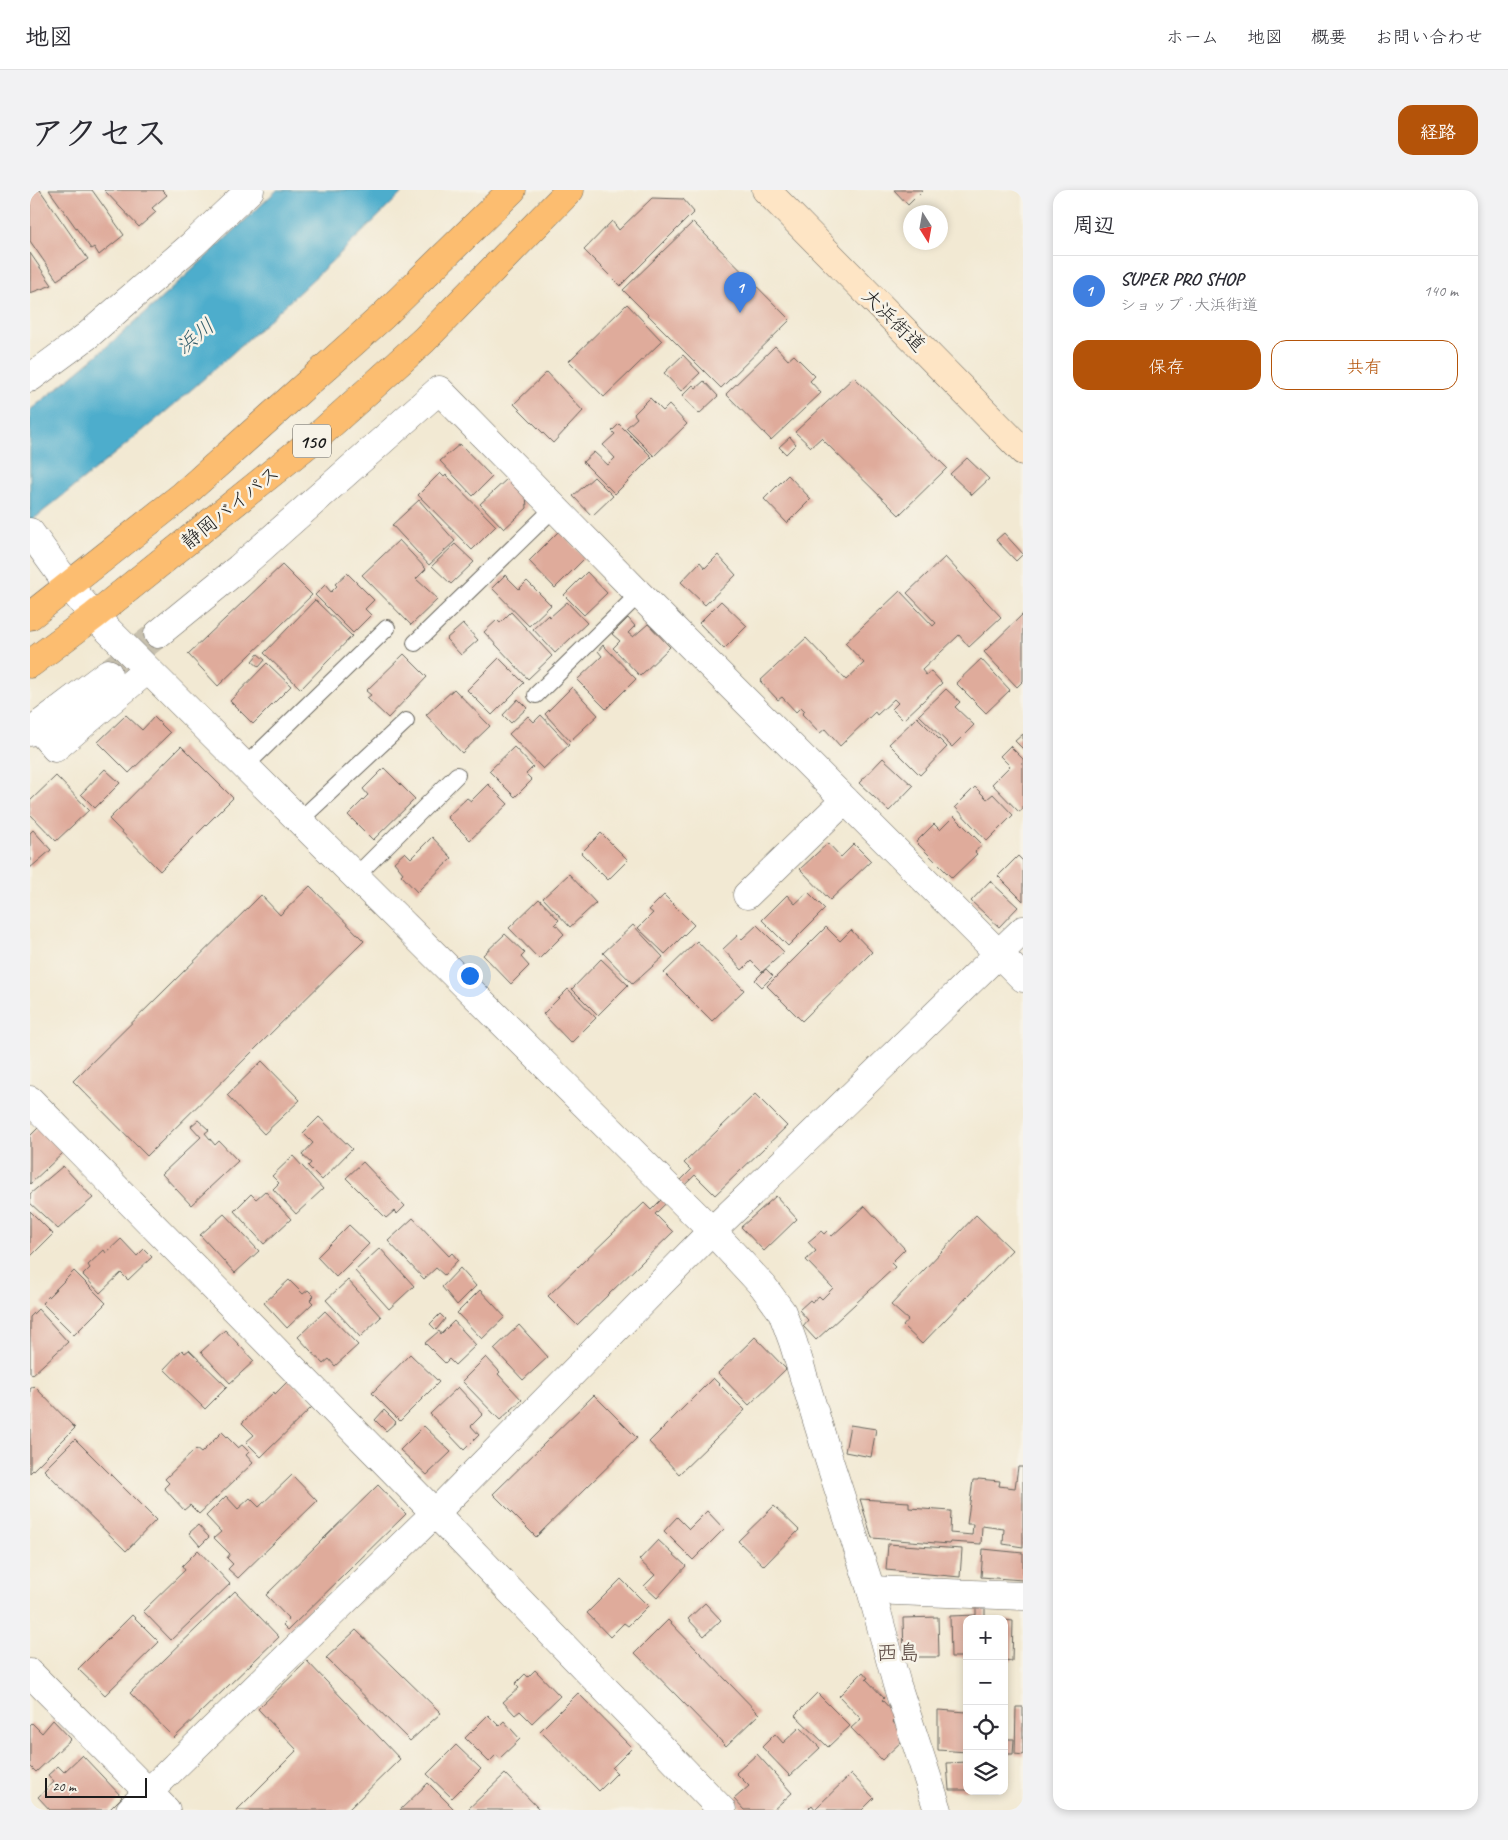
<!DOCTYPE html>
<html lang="ja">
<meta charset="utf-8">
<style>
body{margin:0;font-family:Caveat,"Klee One",sans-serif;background:#f2f2f3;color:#2b2b33}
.controls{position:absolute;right:15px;bottom:15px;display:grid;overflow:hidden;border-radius:10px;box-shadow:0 2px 8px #0003}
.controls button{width:45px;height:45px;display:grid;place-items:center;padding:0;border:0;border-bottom:1px solid #e1e1e2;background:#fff;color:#2b2b33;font:25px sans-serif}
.compass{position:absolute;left:873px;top:15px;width:45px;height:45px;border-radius:50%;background:#fff;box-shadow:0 2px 8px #0003;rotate:169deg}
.scale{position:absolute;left:15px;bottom:12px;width:102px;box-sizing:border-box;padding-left:5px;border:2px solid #1c1c1c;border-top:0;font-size:14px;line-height:18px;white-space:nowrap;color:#1c1c1c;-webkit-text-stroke:4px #f7f3e8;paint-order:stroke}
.you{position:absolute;left:439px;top:785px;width:18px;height:18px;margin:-12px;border:4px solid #fff;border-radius:50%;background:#1a73e8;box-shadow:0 0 0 8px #1a73e833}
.badge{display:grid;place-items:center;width:32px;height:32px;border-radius:50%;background:#b45309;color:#fff;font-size:16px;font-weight:700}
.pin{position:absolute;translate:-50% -41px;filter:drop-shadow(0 1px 2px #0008)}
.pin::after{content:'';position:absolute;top:26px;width:18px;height:15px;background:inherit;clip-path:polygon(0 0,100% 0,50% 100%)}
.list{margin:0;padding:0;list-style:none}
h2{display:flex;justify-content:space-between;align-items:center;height:65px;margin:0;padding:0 20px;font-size:21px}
h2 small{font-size:16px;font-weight:400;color:#7c7c81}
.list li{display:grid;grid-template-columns:32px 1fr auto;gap:15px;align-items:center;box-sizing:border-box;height:70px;padding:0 20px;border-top:1px solid #e1e1e2}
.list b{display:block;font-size:19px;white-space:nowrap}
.list p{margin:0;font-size:16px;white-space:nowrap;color:#7c7c81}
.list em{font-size:16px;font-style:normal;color:#7c7c81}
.actions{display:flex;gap:10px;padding:15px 20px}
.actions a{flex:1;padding:11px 0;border:1px solid #b45309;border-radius:15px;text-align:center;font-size:18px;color:#b45309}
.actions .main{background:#b45309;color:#fff}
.icon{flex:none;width:28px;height:28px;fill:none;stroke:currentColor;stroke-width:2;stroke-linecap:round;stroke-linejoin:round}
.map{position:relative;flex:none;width:993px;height:1620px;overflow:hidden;border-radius:15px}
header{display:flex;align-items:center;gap:30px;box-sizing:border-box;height:70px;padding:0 25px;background:#fff;border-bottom:1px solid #e1e1e2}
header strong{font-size:24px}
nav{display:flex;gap:28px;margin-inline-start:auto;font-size:18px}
.intro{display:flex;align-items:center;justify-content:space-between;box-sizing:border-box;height:120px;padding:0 30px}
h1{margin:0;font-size:35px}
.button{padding:12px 22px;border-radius:15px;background:#b45309;color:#fff;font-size:18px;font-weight:700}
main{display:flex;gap:30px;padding:0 30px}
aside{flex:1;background:#fff;border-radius:15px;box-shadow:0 2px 8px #0003}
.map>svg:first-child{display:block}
.water{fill:#4dadcc;stroke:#346474}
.building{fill:#dfab9b}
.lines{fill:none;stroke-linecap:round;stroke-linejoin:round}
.street-tunnel{stroke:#c7c0ae;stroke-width:28;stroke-dasharray:28 14;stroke-linecap:butt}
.lane-casing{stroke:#67645c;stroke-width:18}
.street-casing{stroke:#67645c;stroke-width:29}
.secondary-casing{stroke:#67645c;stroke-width:29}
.highway-casing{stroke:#67645c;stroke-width:29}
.lane{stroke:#fff;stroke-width:16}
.street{stroke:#fff;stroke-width:28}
.secondary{stroke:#fee5c5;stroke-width:28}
.highway{stroke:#fcbd6f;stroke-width:28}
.labels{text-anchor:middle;stroke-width:5;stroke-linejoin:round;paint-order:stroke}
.shield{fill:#f7f3e8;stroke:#5e5c59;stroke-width:1}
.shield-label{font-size:19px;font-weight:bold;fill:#1c1c1c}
.street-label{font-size:20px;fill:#1c1c1c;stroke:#f7f3e8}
.water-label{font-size:21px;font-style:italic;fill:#325d6b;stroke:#f7f3e8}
.quarter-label{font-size:22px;fill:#604e48;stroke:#f7f3e8}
</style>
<header>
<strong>地図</strong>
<nav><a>ホーム</a><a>地図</a><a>概要</a><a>お問い合わせ</a></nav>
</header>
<div class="intro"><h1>アクセス</h1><a class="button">経路</a></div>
<main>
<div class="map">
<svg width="993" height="1620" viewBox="0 0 993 1620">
<rect width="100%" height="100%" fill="#f7f3e8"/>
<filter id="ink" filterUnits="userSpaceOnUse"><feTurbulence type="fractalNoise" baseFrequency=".02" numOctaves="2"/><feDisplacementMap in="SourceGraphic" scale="10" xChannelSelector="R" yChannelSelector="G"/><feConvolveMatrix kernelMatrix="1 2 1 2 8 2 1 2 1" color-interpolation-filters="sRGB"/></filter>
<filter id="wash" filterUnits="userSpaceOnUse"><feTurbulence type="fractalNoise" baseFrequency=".0096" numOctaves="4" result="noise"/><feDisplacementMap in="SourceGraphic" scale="20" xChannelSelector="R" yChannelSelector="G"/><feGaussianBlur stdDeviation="1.12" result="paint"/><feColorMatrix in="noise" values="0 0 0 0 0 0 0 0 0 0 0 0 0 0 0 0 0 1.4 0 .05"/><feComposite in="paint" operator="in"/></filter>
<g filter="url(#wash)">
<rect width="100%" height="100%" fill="#f2e9d3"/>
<path class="water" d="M247,0h128c-61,61 -124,120 -188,177 -60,54 -124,104 -187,155v-112c87,-68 167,-144 247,-220z"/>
<g id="blocks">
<g class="building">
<path d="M0,0h10l48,69 -31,21 -27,-39z"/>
<path d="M19,0h43l32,45 -25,20 -5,-8 -3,2z"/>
<path d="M74,0h58l5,5 -15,13 4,4 -17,15z"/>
<path d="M864,0h29l-15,15z"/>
<path d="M622,8l31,1 11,13 -74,74 -36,-36 28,-29 7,9z"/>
<path d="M663,32l97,98 -69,68 -98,-98z"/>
<path d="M0,63l22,32 -22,8z"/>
<path d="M597,114l35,37 -58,56 -35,-36z"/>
<path d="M745,156l13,14 6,-5 21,21 -5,5 11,12 -50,47 -45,-46z"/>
<path d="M653,165l17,18 -19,18 -17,-18z"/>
<path d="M517,182l36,39 -30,32 -39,-39z"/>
<path d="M824,187l93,91 -48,47 -78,-77 -10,9 -16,-15z"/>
<path d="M674,191l14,15 -19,18 -17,-18 11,-11 3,3z"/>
<path d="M620,208l13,13 6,-6 18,19 -33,32 -28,-28 11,-10 -3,-4z"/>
<path d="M589,234l33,33 -37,37 -32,-32 11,-10 14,13 7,-7 -12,-13 12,-11 -3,-3z"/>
<path d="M760,247l6,7 -10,10 -7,-7z"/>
<path d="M430,254l32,33 -19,19 -33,-35z"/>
<path d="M937,268l22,21 -17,16 -22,-21z"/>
<path d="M410,283l4,4 2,-2 50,51 -24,24 -54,-55z"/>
<path d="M758,285l23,24 -24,24 -23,-24z"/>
<path d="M564,287l19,19 -21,20 -19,-20z"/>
<path d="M478,288l18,17 1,13 -23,21 -24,-25z"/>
<path d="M389,310l36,41 -26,24 -37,-40z"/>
<path d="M529,341l26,27 -30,30 -26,-27z"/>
<path d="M974,343l19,21 -7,7 -20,-21z"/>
<path d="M369,350l27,29 -10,10 22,20 -27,26 -49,-50z"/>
<path d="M425,354l19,18 -23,22 -19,-18z"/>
<path d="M688,365l18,20 -31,30 -24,-23 19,-20 5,6z"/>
<path d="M915,367l56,60 -32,30 -10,-12 -37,35 4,5 5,-4 11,12 -39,37 -11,-11 6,-6 -4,-4 -17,16 -2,-3 -35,34 -15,-17 -5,4 -18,-19 3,-3 -4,-4 -5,5 -14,-15 -4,3 -18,-19 46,-43 40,42 18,-17 -19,-20 55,-52 33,35 3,-3 -29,-30z"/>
<path d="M252,375l30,30 -94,91 -30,-32z"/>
<path d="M557,382l20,21 -23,22 -20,-20z"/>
<path d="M317,383l27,27 -9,9 6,6 -18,18 -38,-38 10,-10 6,7 6,-6 -2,-2z"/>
<path d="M475,385l14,14 8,-8 24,24 -22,21 -37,-38z"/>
<path d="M285,410l37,36 -51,53 -37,-36z"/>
<path d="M691,411l26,25 -23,23 -25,-26z"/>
<path d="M537,412l20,21 -32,30 -22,-24 15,-14 2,2z"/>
<path d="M481,422l41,44 -24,23 -44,-47 13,-12 3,3z"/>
<path d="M993,424v67l-6,6 -33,-35z"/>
<path d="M598,428l7,8 -7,7 5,4 15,-13 22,23 -30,29 -27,-28 7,-7 -8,-7z"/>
<path d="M433,434l15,16 -17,15 -15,-16z"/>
<path d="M573,455l33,34 -30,30 -29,-29 25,-24 -4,-5z"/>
<path d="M228,464l7,6 -6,7 -7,-6z"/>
<path d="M374,464l23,23 -39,41 -21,-20 4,-3 -5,-4z"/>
<path d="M469,468l25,25 -32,32 -25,-25z"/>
<path d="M951,469l29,31 -24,23 -30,-30z"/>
<path d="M237,473l24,23 -38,38 -23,-23z"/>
<path d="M542,497l26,28 -28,26 -25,-27z"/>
<path d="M424,499l36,37 -28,27 -36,-38z"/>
<path d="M916,499l14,13 -5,5 19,18 -22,22 -33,-32z"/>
<path d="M488,509l9,9 -16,15 -8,-8z"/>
<path d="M96,525l16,15 12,-13 16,16 -41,40 -31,-31z"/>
<path d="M511,525l28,30 -26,24 -34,-35 19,-18 6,6z"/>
<path d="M887,527l30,30 -27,28 -31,-31z"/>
<path d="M993,544v15l-8,-8z"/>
<path d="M151,556l52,52 -73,73 -51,-52z"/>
<path d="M980,556l13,13v50l-4,3 -27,-28 18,-18 -10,-10z"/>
<path d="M484,557l19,20 -7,7 6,6 -17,17 -26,-26z"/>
<path d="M853,568l30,28 -24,25 -30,-28z"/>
<path d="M354,578l31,31 -42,41 -25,-25 20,-20 -5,-6z"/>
<path d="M75,579l15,14 -25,25 -14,-14z"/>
<path d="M26,586l33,34 -33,31 -26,-27v-13z"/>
<path d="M458,594l20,20 -38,36 -23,-23 20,-19 4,3z"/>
<path d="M945,597l12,12 6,-5 20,21 -26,26 -32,-34z"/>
<path d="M924,626l28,28 -7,8 2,2 -25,24 -36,-36 18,-18 6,6z"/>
<path d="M3,640l18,20 -21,18v-35z"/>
<path d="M571,643l27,27 -20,20 -27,-27z"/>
<path d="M402,647l20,21 -35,34 -16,-17 2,-2 -9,-11 11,-10 6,6z"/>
<path d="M798,653l13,14 13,-13 17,17 -41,39 -30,-31z"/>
<path d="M988,666l5,5v40l-25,-25z"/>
<path d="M539,684l27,29 -26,24 -27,-29z"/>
<path d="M960,691l28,26 -19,20 -28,-26z"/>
<path d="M280,696l54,55 -217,215 -74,-75 188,-186 19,20z"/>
<path d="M778,702l17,17 -37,37 -26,-26 25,-25 8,9z"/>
<path d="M634,705l30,30 -29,29 -27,-26 15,-15 -4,-3z"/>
<path d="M509,709l20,21 -4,4 9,10 -25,25 -30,-31z"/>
<path d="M603,735l30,32 -30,27 -30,-31z"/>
<path d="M727,735l27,27 -22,20 -11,-11 -9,9 -19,-21 15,-14 4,4z"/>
<path d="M796,737l14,14 11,-11 21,22 -70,69 -35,-35z"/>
<path d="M475,744l20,19 -4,4 8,9 -18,18 -28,-29z"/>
<path d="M667,751l47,49 -32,31 -48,-48z"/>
<path d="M571,769l27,26 -30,30 -26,-26z"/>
<path d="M736,779l7,7 -11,11 -7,-7z"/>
<path d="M538,799l28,29 -25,25 -28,-29z"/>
<path d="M232,871l38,39 -36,34 -37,-39z"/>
<path d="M725,904l32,32 -72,69 -20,-20 -40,39 18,18 -96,93 -29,-29 96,-93 7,7 40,-40 -7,-7z"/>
<path d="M289,927l33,32 -30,31 -14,-14 3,-3 -9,-8 11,-12 -10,-10z"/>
<path d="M168,930l11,10 -4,3 10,12 4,-4 19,20 -47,44 -29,-31 39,-37 -10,-11z"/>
<path d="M9,937l24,26 -33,31v-48z"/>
<path d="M263,966l30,33 -27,25 -23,-25 6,-6 -7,-7z"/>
<path d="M333,972l42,44 -8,8 -3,-3 -8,7 -40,-40z"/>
<path d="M33,976l30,32 -35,31 -28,-26v-9z"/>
<path d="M235,1001l26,28 -27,25 -30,-33 17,-17 5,5z"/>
<path d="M746,1006l21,23 -33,32 -23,-24z"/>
<path d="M835,1016l40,43 -14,14 4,4 -79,73 -13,-14 5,-6 -9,-10 11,-10 2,2 7,-6 3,3 11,-11 -27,-28 10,-9 -8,-9 13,-11 3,3 3,-3 5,5z"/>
<path d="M0,1021l23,23 -23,23z"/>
<path d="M194,1024l35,37 -24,22 -35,-38z"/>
<path d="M946,1025l36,35 -90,94 -19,-18 5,-6 -17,-15z"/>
<path d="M383,1028l36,38 3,-3 6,7 -14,15 -8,-7 -12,11 -36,-38z"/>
<path d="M319,1035l20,19 -33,33 -19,-20z"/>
<path d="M91,1049l16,17 7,-7 8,8 -24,23 -7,-7 -21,20 -17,-18 7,-7 -2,-3 16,-15 2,3z"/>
<path d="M350,1058l34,38 -25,23 -34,-38z"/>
<path d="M430,1078l16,18 -19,19 -15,-18z"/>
<path d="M44,1081l32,32 -32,32 -32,-32z"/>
<path d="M259,1090l14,14 5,-4 6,6 -4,4 3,3 -26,25 -23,-25z"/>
<path d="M318,1090l33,37 -21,20 -34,-37z"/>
<path d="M450,1100l25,27 -23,22 -25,-26z"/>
<path d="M8,1119l30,33 -36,33 -2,-3v-55z"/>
<path d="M295,1121l33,34 -23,21 -6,-7 -6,5 -25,-27z"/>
<path d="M410,1124l5,5 -9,11 -6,-6z"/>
<path d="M424,1131l22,24 -21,20 -6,-6 -4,4 -20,-20 14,-12 2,3z"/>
<path d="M489,1135l29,32 -25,23 -29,-31z"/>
<path d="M195,1140l29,31 -24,22 -29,-31z"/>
<path d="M725,1147l31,32 -37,36 -31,-32z"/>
<path d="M152,1160l3,3 4,-3 38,37 -22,22 -41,-40z"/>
<path d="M380,1164l29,28 -39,39 -28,-28z"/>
<path d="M456,1167l14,15 -2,2 24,26 -22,20 -38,-39z"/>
<path d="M683,1188l32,32 -66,64 -30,-32z"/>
<path d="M259,1190l25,25 -53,52 -15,-15 8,-7 -12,-12 32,-31 1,2z"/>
<path d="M4,1196l41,42 -45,45v-84z"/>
<path d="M428,1197l25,27 -12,12 8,9 -15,15 -34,-36z"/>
<path d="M564,1205l43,43 -101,99 -43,-43z"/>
<path d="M354,1220l12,12 -10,9 -11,-11z"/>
<path d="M820,1235l26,4 -5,28 -26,-5z"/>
<path d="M394,1236l27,26 -24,23 -27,-25z"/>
<path d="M192,1242l16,16 4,-3 7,7 -3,3 7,8 -54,51 -9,-9 -6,5 -20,-22 5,-5 -4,-4 31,-30 5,4z"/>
<path d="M45,1249l81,81 -30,31 -82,-81z"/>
<path d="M988,1277h5v80l-20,-3 1,-15 -22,-3 -1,18 -31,-2 -1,2 -77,-6 -12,-39 49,3v6l42,3 -1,22 22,2 1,-11h-6l6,-44h5v-1l22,2 -1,5 16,2z"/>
<path d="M262,1285l25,26 -79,77 -10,-9 5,-5 -6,-6 3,-4 -16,-16 7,-6 -15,-16 20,-20 12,13 12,-11 9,9z"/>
<path d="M348,1295l28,29 -118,116 -5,-5 6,-6 -23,-24z"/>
<path d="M744,1316l25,24 -35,36 -26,-25z"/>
<path d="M677,1321l17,18 -31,31 -29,-29 13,-14 12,12z"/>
<path d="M168,1335l11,12 -9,9 -11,-13z"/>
<path d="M628,1350l28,26 -29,32 -13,-12 11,-11 -16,-15z"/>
<path d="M858,1354l74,5 -2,28 -74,-7z"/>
<path d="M953,1359l40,4v27l-42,-3z"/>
<path d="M168,1360l32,34 -59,56 -28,-29 42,-41 -3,-4z"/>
<path d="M591,1389l27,27 -20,20 -4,-3 -14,14 -23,-24z"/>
<path d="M205,1401l44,46 -105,101 -44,-45z"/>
<path d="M675,1413l16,17 -17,16 -16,-17z"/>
<path d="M955,1416v13h-18v38h-16l-1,-41 26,-1v-8z"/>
<path d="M102,1425l27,27 -54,53 -27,-26z"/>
<path d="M908,1427l1,40h-35l-1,-39z"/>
<path d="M638,1430l91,94 -33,32 -91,-93z"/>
<path d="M974,1430l9,1 -1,40 -8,-1z"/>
<path d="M326,1440l85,83 -31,28 -84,-83z"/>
<path d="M277,1471l93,98 -52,51h-111l60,-60 -39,-41z"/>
<path d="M505,1480l25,26 -28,27 -12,-12 -5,4 -12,-13 16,-14 -4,-4 10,-10 3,3z"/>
<path d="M833,1482l5,6 -2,1 18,19 -2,2 16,17 -5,5 7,8 -3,3 7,6 -22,21 -31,-32 10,-9 -22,-23z"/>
<path d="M548,1503l54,55 -20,20 5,5 -18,18 -59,-60z"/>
<path d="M787,1503l33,33 -22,21 -33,-32z"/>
<path d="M986,1517h7v48l-8,-1z"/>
<path d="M908,1520l29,2v40l-29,-2z"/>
<path d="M458,1525l11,11 5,-5 16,18 -20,19 -4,-3 -7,7 -24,-24z"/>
<path d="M23,1530l18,19 -35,33 -6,-6v-41l2,-2 10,10z"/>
<path d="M770,1537l20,21 -30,28 -28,-29 13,-13 8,9z"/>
<path d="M974,1549h10l-1,15h-9z"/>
<path d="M426,1555l25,24 -29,29 -25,-24z"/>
<path d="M727,1564l35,39 -19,17h-29l-10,-11 15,-13 -13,-13z"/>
<path d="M52,1565l40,42 -13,13h-59l-12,-13 16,-15 -6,-7 10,-9 6,6z"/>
<path d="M937,1572v28h-18l-2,-27z"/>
<path d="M475,1584l35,36h-73z"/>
<path d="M821,1584l23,24 -12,12h-55l5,-5 3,4z"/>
<path d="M398,1593l27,27h-55z"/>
</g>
</g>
</g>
<g filter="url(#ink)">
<use href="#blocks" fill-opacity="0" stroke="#67645c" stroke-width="1"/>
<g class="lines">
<path class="street-tunnel" d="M78,483l50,-39"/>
<defs>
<g id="lane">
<path d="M385,453l139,-135"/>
<path d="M506,505l103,-101"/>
<path d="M215,576l142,-138"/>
<path d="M270,630l106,-99"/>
<path d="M326,686l101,-101"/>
</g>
<g id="street">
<path d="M0,188l57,-42 105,-91 58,-55"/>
<path d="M0,342l39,54 25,30 618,615 51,55 19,26 11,30 36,118 42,130 26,95 41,125"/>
<path d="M128,444l81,-66 200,-178 200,204 384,384"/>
<path d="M7,537l18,21 92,-78"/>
<path d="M0,542l78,-59"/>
<path d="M717,705l98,-95"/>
<path d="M0,910l405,413 287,297"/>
<path d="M841,1400l152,6"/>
<path d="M0,1483l136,137"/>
<path d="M100,1620l305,-297 277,-282 311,-301"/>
</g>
<path id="secondary" d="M736,0l257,261"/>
<g id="highway">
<path d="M0,426l153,-121 200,-179 129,-126"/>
<path d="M0,474l64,-48 224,-180 106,-96 146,-150"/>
</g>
</defs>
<use href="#lane" class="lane-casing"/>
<use href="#street" class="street-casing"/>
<use href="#secondary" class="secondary-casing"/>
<use href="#highway" class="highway-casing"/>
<use href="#lane" class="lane"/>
<use href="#street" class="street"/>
<use href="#secondary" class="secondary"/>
<use href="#highway" class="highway"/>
</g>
</g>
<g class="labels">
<rect class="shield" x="263" y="234.5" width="38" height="33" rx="4"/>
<g class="shield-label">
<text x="282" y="258">150</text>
</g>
<g class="street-label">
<text transform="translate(864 130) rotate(45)" y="7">大浜街道</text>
<text transform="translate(200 317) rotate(-39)" y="7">静岡バイパス</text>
</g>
<g class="water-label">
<text transform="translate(165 146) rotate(-39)" y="7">浜川</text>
</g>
<g class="quarter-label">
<text x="868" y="1470">西島</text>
</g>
</g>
</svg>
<div class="controls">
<button>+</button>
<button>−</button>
<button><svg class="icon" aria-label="locate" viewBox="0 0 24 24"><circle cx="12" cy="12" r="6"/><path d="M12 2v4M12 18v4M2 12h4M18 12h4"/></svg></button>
<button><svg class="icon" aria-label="layers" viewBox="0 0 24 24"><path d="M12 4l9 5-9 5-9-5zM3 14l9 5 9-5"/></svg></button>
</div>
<svg class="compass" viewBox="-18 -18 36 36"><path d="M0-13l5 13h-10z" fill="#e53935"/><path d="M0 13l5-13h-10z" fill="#7c7c81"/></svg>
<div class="scale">20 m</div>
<div class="you"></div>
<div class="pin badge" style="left:710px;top:123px;background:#3f7fe0">1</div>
</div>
<aside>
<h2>周辺<small></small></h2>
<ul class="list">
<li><span class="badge" style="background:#3f7fe0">1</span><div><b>SUPER PRO SHOP</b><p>ショップ · 大浜街道</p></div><em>140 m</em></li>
</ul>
<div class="actions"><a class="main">保存</a><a>共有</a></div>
</aside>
</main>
